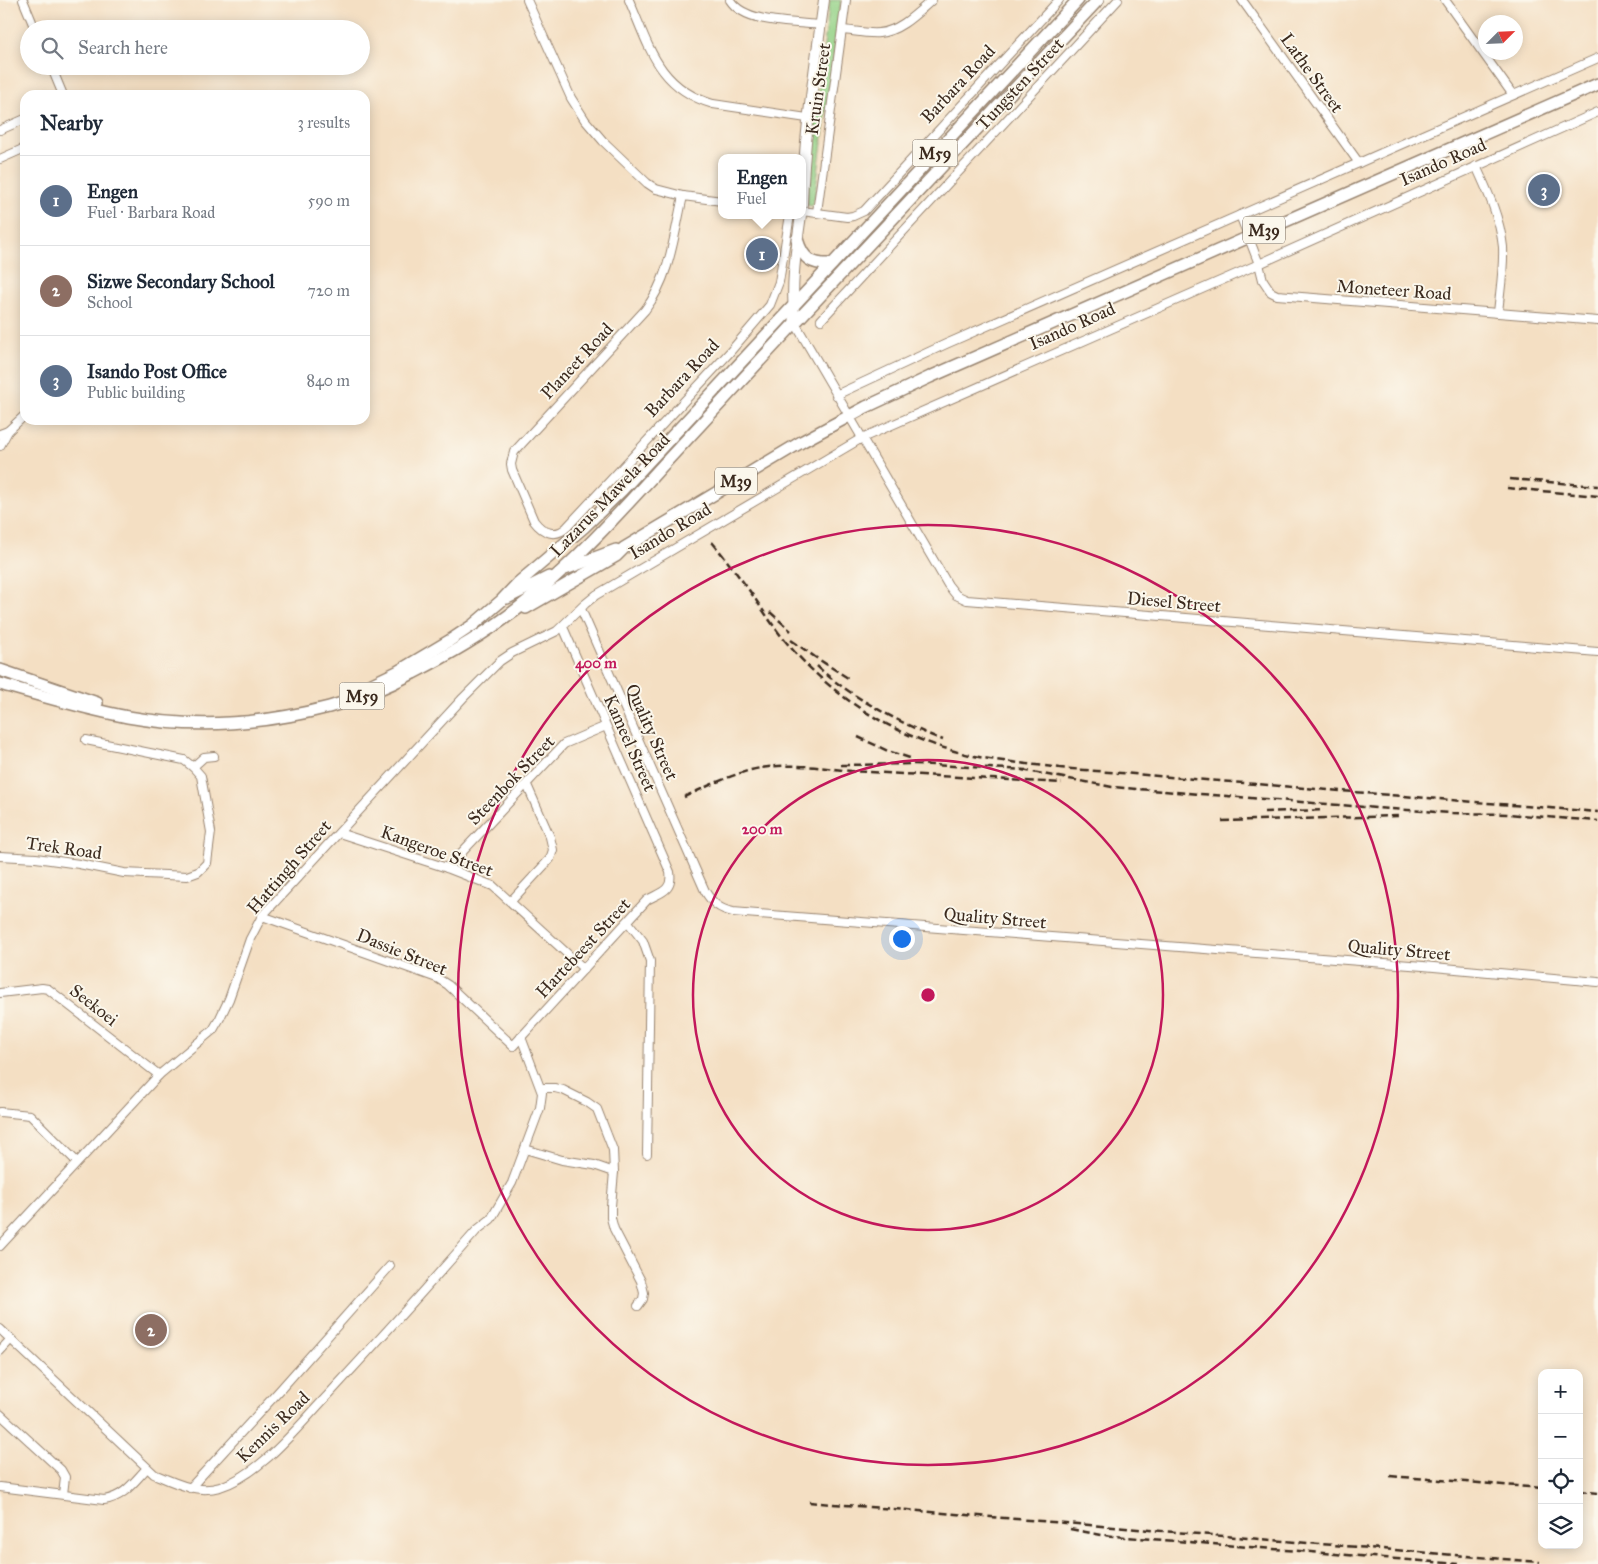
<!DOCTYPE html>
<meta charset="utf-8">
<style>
body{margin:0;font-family:"IM FELL Great Primer",serif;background:#f6f6f7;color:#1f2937}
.controls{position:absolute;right:15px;bottom:15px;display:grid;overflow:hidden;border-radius:10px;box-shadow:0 2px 12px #0003}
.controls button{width:45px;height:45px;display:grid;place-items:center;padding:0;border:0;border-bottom:1px solid #e0e1e3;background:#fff;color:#1f2937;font:25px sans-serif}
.compass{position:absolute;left:1478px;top:15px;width:45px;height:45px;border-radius:50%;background:#fff;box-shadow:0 2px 12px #0003;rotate:66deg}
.you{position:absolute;left:901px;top:938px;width:18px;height:18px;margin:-12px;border:4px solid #fff;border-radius:50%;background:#1a73e8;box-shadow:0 0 0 8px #1a73e833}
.badge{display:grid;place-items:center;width:32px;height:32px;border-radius:50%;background:#2563eb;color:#fff;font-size:16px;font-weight:700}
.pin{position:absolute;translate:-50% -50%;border:2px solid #fff;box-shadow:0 1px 5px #0006}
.popup{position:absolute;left:718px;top:154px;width:88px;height:65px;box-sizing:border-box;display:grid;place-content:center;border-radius:10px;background:#fff;filter:drop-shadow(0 1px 4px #0005);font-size:16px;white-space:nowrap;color:#747a83}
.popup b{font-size:19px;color:#1f2937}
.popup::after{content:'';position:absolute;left:50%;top:100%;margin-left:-10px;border:10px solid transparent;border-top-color:#fff}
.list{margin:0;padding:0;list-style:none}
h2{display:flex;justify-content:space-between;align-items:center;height:65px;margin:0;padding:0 20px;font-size:21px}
h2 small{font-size:16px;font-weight:400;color:#747a83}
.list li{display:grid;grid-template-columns:32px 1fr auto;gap:15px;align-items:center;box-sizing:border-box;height:90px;padding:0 20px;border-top:1px solid #e0e1e3}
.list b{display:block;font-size:19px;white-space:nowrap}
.list p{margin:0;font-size:16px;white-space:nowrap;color:#747a83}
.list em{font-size:16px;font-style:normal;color:#747a83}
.icon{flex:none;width:28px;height:28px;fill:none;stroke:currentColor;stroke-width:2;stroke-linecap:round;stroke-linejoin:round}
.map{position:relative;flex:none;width:1598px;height:1564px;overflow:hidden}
.search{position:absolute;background:#fff;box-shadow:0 2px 12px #0003;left:20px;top:20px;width:350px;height:55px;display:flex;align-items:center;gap:12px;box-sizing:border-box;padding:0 18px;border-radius:28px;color:#747a83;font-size:19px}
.panel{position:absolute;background:#fff;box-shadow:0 2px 12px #0003;left:20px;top:90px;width:350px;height:335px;border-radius:15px}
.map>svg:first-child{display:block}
.green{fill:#94d287;stroke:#687e52}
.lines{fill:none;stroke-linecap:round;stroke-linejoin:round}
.minor-casing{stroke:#988470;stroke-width:10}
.secondary-casing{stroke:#988470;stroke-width:12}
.primary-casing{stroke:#988470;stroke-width:14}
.minor{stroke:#fff;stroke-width:8}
.secondary{stroke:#fff;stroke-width:10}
.primary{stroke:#fff;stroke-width:11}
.rail{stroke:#3b2a1e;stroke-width:2.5;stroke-dasharray:8 4;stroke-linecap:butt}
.ring{fill:none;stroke:#c2185b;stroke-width:2.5}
.labels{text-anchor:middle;stroke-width:4;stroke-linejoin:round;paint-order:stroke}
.shield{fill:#fbf7ec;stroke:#75685c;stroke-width:1}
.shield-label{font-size:16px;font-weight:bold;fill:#3b2a1e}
.street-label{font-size:18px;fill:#3b2a1e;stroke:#fbf7ec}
.centre{fill:#c2185b;stroke:#fbf7ec;stroke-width:2.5}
.ring-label{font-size:15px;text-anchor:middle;font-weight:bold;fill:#c2185b;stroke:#fbf7ec;stroke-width:4;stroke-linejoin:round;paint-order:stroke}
</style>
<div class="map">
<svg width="1598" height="1564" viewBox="0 0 1598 1564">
<rect width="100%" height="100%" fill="#fbf7ec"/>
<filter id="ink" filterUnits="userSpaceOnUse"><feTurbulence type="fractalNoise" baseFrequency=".02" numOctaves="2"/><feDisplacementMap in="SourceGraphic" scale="10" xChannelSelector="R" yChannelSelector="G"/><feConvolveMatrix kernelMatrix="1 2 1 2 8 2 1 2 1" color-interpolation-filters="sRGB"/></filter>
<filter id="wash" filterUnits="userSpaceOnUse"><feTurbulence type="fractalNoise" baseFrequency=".0096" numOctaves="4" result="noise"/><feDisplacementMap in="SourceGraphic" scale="20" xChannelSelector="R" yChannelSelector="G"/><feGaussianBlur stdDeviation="1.12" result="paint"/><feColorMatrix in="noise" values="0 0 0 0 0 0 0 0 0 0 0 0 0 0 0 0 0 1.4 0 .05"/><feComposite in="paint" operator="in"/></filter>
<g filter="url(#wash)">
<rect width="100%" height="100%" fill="#f4dfc3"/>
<path class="green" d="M830,0h11l-26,195 -2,10 -2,1 -4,-1v-32z"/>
</g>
<g filter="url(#ink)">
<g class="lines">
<defs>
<g id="minor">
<path d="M23,0l12,29"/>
<path d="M527,0l44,98 14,22 18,21 44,42 9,6 27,7 39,5"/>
<path d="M629,0c20,46 29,88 84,104l94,14"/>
<path d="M730,0c15,24 65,22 91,25"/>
<path d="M1242,0l117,163"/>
<path d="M1445,0l68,95"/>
<path d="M843,30c11,1 24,4 36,3 21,-2 38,-20 53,-33"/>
<path d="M51,66l12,29"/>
<path d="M0,130l25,-11"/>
<path d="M0,159l25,-11"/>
<path d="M1476,166c12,26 24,52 27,81 1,22 -3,44 -5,66"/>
<path d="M683,196c-9,40 -13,81 -38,114l-131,142 -3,12 1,6 22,51c9,12 22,17 33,6l162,-174 41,-48 9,-23 11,-67"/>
<path d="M802,211l45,6 6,-1 11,-5 195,-211"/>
<path d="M817,212l29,-212"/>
<path d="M1240,215l19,49 4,16 8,12 6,3 321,26"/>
<path d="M821,320l297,-320"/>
<path d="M795,323l153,262 8,10 11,5 631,52"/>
<path d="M836,395l110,-51 652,-286"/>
<path d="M0,434l8,-3 17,-16"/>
<path d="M0,446l8,-15"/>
<path d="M581,609l124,282c7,12 14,18 28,21l690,54 175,16"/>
<path d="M193,767l11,-10 10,-1"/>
<path d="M339,833l108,35 46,18 91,83"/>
<path d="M0,856l36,2 43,6 45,9 63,3 11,-4 9,-9 4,-31 -10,-56 -8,-9 -9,-7 -98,-20"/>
<path d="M447,868l117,-124 42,-18"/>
<path d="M511,901l39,-42 3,-9 -3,-13 -23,-52"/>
<path d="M262,916l175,62 11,7 65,61 134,-146c14,-8 26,-9 23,-28l-107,-245"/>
<path d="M628,922l15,19 7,20 -3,193"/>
<path d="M0,993l42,-5 6,1 111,86"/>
<path d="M541,1088h14l8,2 24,12 10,7 16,41 1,22 -3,34v12l3,11 27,52 3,12 -1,6 -5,7"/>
<path d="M0,1112l30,3 47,47"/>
<path d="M525,1149l37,11 32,5 20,7"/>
<path d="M0,1246l159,-171 54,-45 7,-12 9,-19 21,-60 12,-23 201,-218 37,-37 12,-8 45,-22 28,-27 11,-9 266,-157 397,-174 339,-152"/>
<path d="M0,1329l154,145c21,9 43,20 66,13 43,-14 78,-61 109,-93 50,-54 99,-108 148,-164l14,-11 21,-36 28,-75 2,-15 -21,-56"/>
<path d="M0,1351l11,-12"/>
<path d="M0,1414l61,56 4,7 -2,17"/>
<path d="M0,1487l104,13c20,-3 30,-18 43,-32"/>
<path d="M190,1488l90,-98 110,-124"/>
</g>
<g id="secondary">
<path d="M802,204c2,-69 13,-136 22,-204"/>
<path d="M795,323c-5,-35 1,-73 6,-108"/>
</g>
<g id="primary">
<path d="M797,239c6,20 14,26 35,25"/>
<path d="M565,569l51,-19"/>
<path d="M507,598l42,-21"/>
<path d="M526,608l90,-52 8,-8 179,-107 63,-34 64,-30 668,-293"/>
<path d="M0,670l97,33"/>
<path d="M0,684c42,12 85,25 128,33 67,12 136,7 201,-10 29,-8 58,-20 84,-34 42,-21 82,-45 118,-75 48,-40 91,-88 133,-134 43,-46 85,-92 128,-138 101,-109 205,-217 306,-326"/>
<path d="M372,684l25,-12 52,-31 24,-16 28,-24 17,-18 66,-56 38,-37 456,-490"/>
</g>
</defs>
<use href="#minor" class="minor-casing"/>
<use href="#secondary" class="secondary-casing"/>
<use href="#primary" class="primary-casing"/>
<use href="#minor" class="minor"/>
<use href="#secondary" class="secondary"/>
<use href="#primary" class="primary"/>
<g class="rail">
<path d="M1510,479l88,7"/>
<path d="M1507,488l91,8"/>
<path d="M712,542c10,12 19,24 28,36 15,19 27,40 42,59 49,61 115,102 192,119 28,6 58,8 86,12l538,44"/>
<path d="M770,612l21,19"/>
<path d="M791,640l24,17 36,23"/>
<path d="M817,666c30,29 86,59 126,74"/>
<path d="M858,737l30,14 25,8"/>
<path d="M841,765l73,-1 112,6"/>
<path d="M1022,770l90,17 51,4 214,17 75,5 55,1 91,7"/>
<path d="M684,797c22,-10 44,-21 67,-27 32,-8 68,-3 100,1l211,12"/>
<path d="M1264,812l60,-2"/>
<path d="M1222,821l177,-5"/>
<path d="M1390,1476l152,12"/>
<path d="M1579,1491l19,2"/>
<path d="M809,1502l731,60"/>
<path d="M1070,1529l32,6 356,29"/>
</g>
</g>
</g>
<g class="ring">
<circle cx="928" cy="995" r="235"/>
<circle cx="928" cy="995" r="470"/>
</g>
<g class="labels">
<g class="shield">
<rect x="912.5" y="139.5" width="45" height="27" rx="4"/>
<rect x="1243" y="216.5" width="42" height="27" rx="4"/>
<rect x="715" y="467.5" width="42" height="27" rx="4"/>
<rect x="339.5" y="682.5" width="45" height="27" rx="4"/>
</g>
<g class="shield-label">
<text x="935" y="159">M59</text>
<text x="1264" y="236">M39</text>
<text x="736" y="487">M39</text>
<text x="362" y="702">M59</text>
</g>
<g class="street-label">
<text transform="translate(1312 73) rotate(54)" y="6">Lathe Street</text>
<text transform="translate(958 84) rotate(-47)" y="6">Barbara Road</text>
<text transform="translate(1020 84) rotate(-47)" y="6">Tungsten Street</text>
<text transform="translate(818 89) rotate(-82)" y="6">Kruin Street</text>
<text transform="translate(1443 162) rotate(-24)" y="6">Isando Road</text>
<text transform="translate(1394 290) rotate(4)" y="6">Moneteer Road</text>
<text transform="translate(1072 326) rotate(-24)" y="6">Isando Road</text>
<text transform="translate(577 361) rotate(-47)" y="6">Planeet Road</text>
<text transform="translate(682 378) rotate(-47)" y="6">Barbara Road</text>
<text transform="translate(610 495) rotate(-46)" y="6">Lazarus Mawela Road</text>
<text transform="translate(670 531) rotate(-31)" y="6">Isando Road</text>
<text transform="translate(1174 602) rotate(5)" y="6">Diesel Street</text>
<text transform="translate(652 732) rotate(66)" y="6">Quality Street</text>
<text transform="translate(630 743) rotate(66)" y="6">Kameel Street</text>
<text transform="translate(511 780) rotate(-46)" y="6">Steenbok Street</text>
<text transform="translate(64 848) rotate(8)" y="6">Trek Road</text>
<text transform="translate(437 851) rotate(20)" y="6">Kangeroe Street</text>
<text transform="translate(289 867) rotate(-49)" y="6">Hattingh Street</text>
<text transform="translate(995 918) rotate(5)" y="6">Quality Street</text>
<text transform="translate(583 948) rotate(-47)" y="6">Hartebeest Street</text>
<text transform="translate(1399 950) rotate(5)" y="6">Quality Street</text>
<text transform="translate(402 952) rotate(22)" y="6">Dassie Street</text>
<text transform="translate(94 1005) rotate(38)" y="6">Seekoei</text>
<text transform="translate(273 1427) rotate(-44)" y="6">Kennis Road</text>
</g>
</g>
<circle cx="928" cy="995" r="8" class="centre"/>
<g class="ring-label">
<text x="596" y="668">400 m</text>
<text x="762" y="834">200 m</text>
</g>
</svg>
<div class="controls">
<button>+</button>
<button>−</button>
<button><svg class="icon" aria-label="locate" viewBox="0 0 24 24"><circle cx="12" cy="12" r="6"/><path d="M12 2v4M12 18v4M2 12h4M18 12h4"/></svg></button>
<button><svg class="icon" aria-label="layers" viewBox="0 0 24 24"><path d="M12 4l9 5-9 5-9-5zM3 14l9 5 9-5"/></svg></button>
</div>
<svg class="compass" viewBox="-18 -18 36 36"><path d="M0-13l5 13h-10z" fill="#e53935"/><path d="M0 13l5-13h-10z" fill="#747a83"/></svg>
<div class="you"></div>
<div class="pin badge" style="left:762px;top:254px;background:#5c6f8a">1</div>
<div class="popup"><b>Engen</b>Fuel</div>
<div class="pin badge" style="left:151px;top:1330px;background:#8d6e63">2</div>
<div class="pin badge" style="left:1544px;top:190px;background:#5c6f8a">3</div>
<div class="search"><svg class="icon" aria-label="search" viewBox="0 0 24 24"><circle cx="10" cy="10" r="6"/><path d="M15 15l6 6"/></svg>Search here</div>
<section class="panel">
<h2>Nearby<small>3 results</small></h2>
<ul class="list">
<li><span class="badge" style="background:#5c6f8a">1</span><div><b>Engen</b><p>Fuel · Barbara Road</p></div><em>590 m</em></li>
<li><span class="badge" style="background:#8d6e63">2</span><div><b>Sizwe Secondary School</b><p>School</p></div><em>720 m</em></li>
<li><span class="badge" style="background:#5c6f8a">3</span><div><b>Isando Post Office</b><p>Public building</p></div><em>840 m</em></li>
</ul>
</section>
</div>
